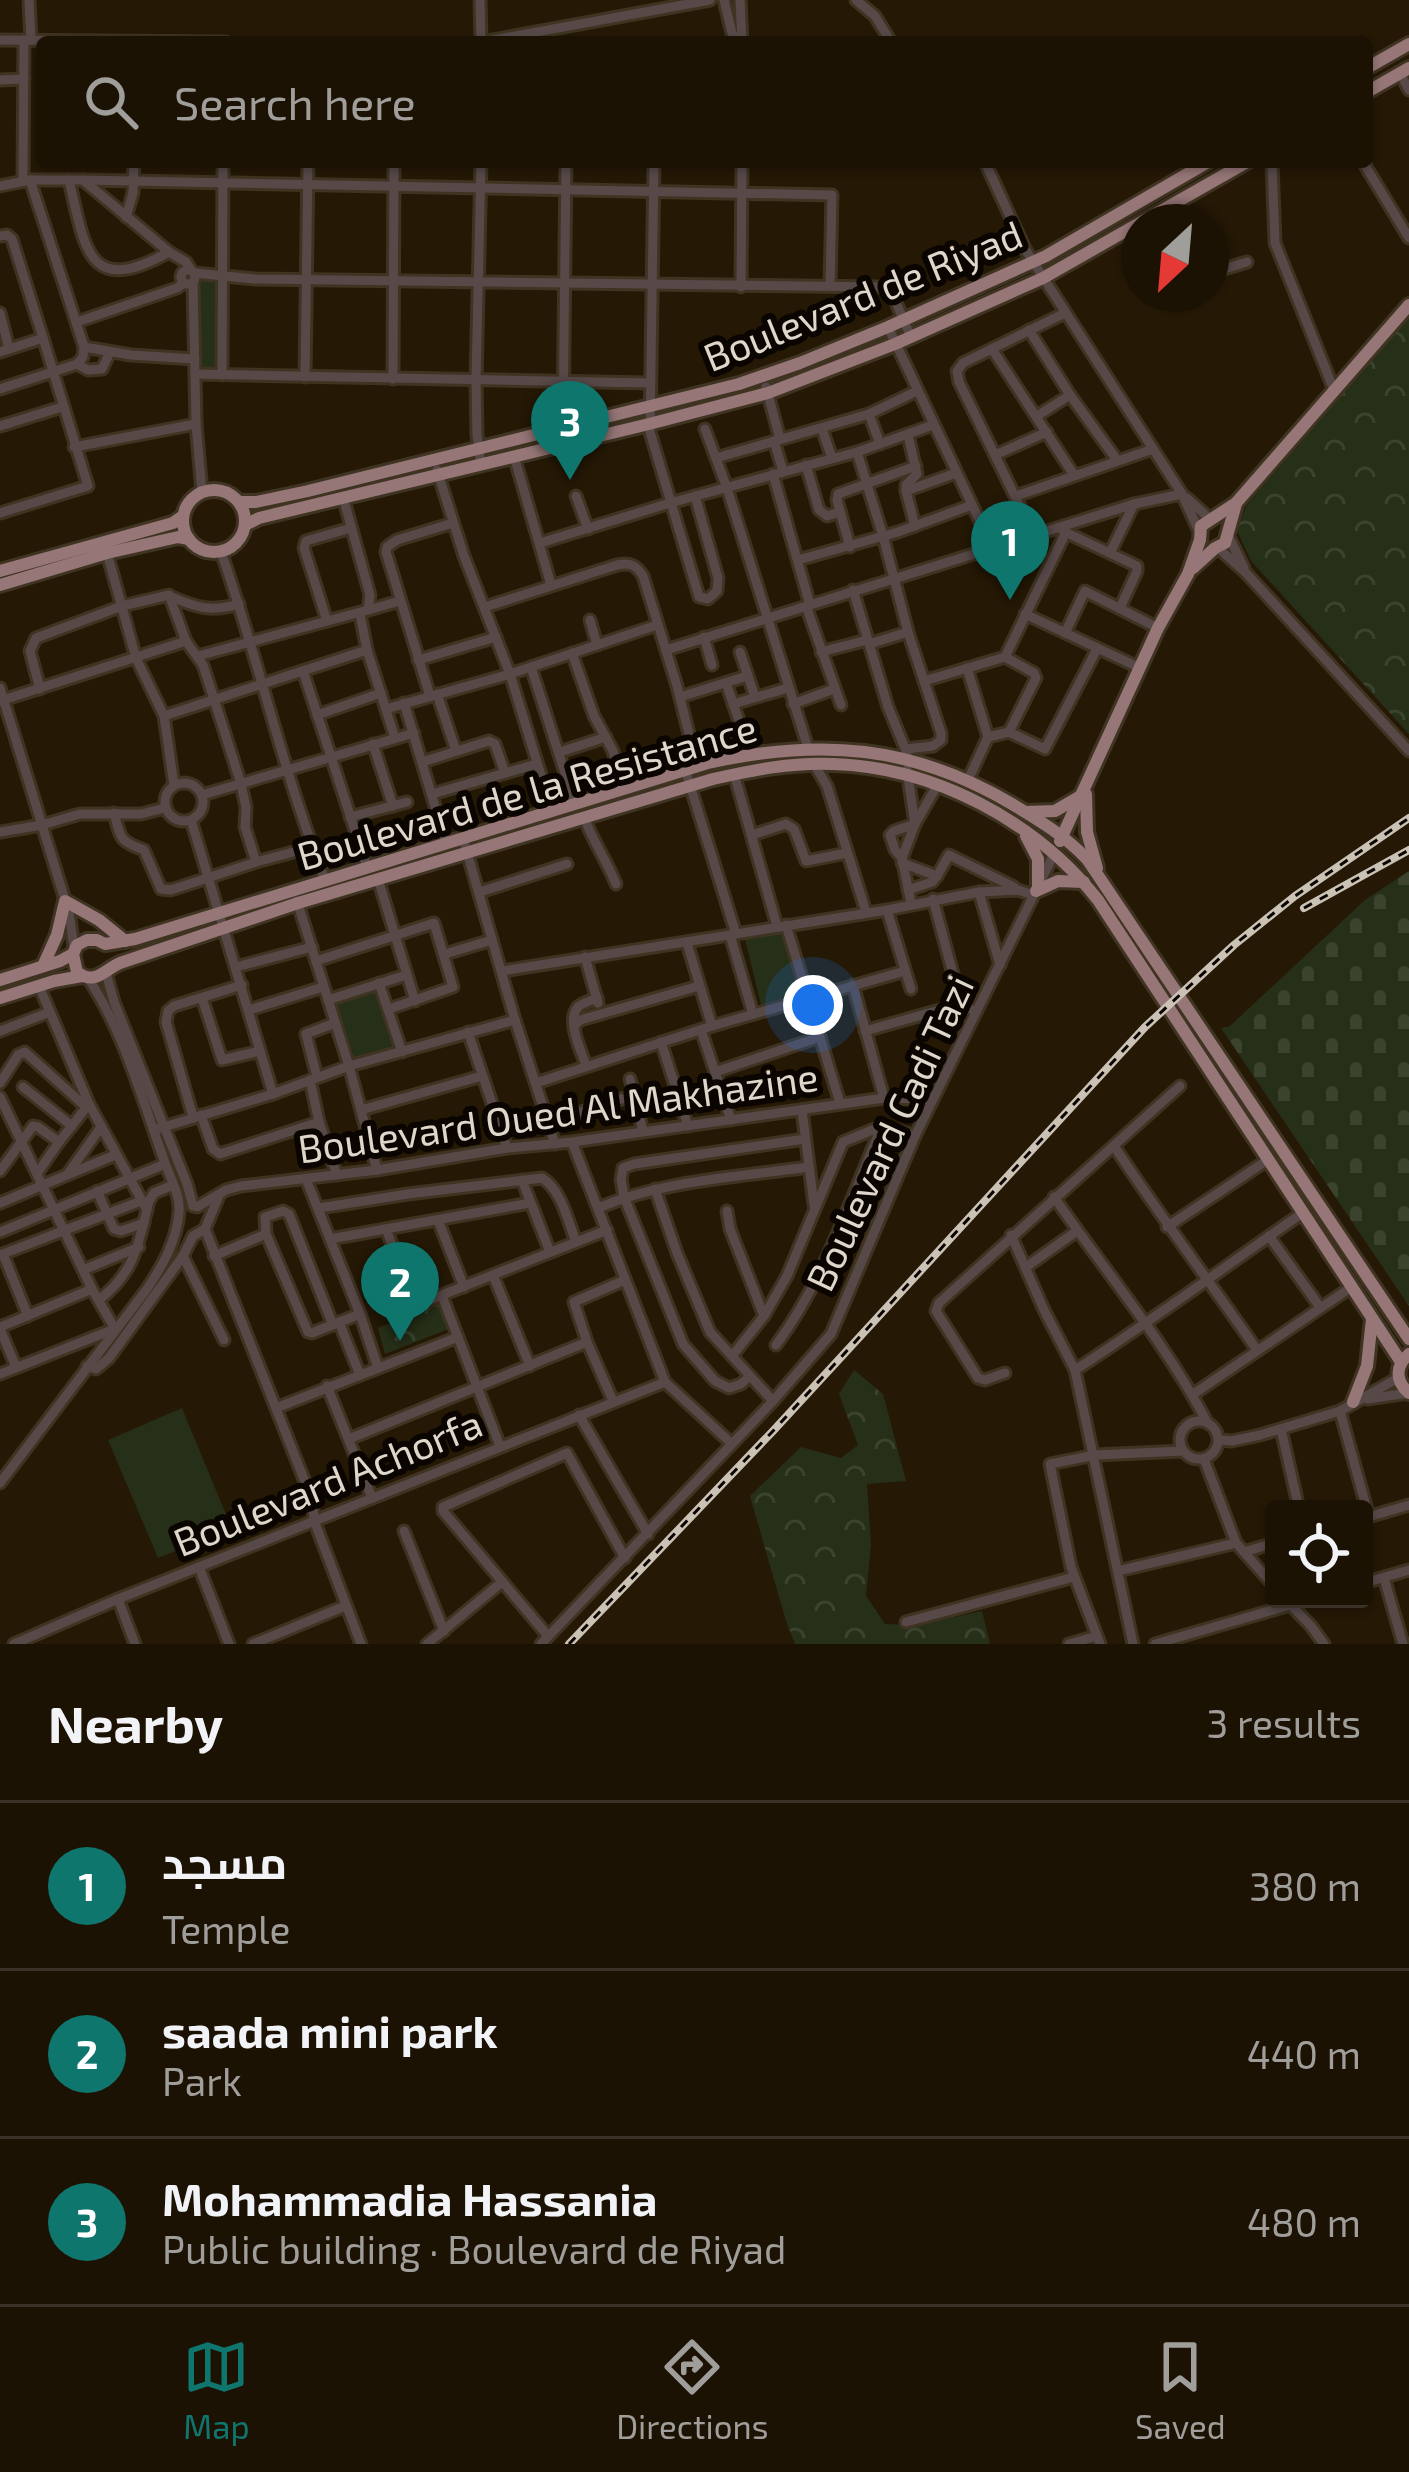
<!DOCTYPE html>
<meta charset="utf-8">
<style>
body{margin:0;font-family:"Exo 2",Cairo,sans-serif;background:#292013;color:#f1f3f6}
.controls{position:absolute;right:36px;bottom:36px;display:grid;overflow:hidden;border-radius:12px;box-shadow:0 3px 9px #0004}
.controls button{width:108px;height:108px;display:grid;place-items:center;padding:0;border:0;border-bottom:3px solid #3a3226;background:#1c1204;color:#f1f3f6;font:60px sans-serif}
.compass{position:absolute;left:1121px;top:204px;width:108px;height:108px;border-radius:50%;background:#1c1204;box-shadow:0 3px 9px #0004;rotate:206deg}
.you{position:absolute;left:813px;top:1005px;width:42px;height:42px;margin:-30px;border:9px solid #fff;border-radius:50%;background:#1a73e8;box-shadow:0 0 0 18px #1a73e833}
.badge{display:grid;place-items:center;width:78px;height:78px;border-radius:50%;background:#0f766e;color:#fff;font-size:39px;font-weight:700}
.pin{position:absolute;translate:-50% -99px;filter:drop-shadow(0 3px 6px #0008)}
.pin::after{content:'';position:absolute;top:63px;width:42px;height:36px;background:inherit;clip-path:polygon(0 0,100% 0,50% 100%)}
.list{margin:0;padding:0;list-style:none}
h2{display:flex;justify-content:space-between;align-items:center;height:156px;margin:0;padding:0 48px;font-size:51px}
h2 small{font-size:39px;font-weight:400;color:#a09e9a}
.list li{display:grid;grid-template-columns:78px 1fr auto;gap:36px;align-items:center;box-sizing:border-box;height:168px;padding:0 48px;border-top:3px solid #3a3226}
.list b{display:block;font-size:45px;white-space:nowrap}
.list p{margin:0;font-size:39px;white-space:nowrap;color:#a09e9a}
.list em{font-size:39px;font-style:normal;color:#a09e9a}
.icon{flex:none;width:66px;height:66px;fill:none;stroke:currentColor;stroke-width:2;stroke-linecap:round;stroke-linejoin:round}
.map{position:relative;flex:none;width:1409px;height:1644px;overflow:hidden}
.search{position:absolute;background:#1c1204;box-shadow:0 3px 9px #0004;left:36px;right:36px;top:36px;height:132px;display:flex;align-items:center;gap:30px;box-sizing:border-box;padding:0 42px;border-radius:12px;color:#a09e9a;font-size:45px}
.sheet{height:660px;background:#1c1204}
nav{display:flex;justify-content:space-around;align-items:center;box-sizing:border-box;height:168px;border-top:3px solid #3a3226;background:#1c1204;font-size:33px;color:#a09e9a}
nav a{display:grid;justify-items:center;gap:6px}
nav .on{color:#0f766e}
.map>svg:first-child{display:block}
.grass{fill:#262f18}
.forest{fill:url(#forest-crowns)}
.cemetery{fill:url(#cemetery-stones)}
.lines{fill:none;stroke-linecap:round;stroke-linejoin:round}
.minor-casing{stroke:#3f3321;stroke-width:15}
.major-casing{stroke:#3f3321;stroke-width:18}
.minor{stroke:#584949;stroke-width:9}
.major{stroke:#967677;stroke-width:12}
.rail-casing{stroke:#cbc2b6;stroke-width:8}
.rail{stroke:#0a0501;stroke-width:3;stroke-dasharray:9;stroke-linecap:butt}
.labels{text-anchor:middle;stroke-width:12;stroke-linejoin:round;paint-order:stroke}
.street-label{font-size:39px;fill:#e0d7cc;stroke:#0a0501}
</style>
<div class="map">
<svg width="1409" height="1644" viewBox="0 0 1409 1644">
<defs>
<pattern id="forest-crowns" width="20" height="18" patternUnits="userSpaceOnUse" patternTransform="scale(3)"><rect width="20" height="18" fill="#262f18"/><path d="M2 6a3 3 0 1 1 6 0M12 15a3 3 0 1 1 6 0" fill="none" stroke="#3b432e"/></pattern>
<pattern id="cemetery-stones" width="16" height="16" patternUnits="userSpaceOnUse" patternTransform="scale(3)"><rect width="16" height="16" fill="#262f18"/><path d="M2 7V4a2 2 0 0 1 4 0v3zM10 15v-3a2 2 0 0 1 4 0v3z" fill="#3b432e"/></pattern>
</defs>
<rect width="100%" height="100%" fill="#251805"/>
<g class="grass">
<path d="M192,280l29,2 -1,88 -21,-1z"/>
<path d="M787,928l17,63 -43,14 -17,-70z"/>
<path d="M377,987l19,58 -41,15 -19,-59z"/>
<path d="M182,1408l50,121 -74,29 -50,-118z"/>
</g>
<g class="forest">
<path d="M1409,317v417l-158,-173 -14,-30 9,-25z"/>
<path d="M440,1304l11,24 -66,26 -7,-26z"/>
<path d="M854,1370l29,24 23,87 -39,3 4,61 -5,51 19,28 33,1 64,-14 8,33h-195l-9,-23 -36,-125 51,-49 40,11 17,-13 -19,-51z"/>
</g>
<path class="cemetery" d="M1409,871v435l-188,-278 9,-2 135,-126z"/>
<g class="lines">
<defs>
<g id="minor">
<path d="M29,0l2,40"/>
<path d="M480,0l1,42"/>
<path d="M724,0l8,33 5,9"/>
<path d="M740,0l2,42"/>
<path d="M856,0l19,16 16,26"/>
<path d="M0,40l226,2"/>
<path d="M482,42l228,-42"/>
<path d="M1400,73l9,17"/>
<path d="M0,80l24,-1"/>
<path d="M654,162l-4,270 47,158 2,7 9,2 9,-8 1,-13 -23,-82"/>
<path d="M985,162l40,87 157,245 17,37"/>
<path d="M1272,162l3,81 59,147"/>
<path d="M1363,162l46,76"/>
<path d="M30,180l54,167 -1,10 -6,7"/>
<path d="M69,180c16,68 18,118 100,72"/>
<path d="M83,180l86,72 17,10 5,8"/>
<path d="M23,181l1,-141"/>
<path d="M0,186l30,-6h53l749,15 -2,91"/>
<path d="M126,217l7,-24 1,-31"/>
<path d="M0,236l7,-1 5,4 31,99 -43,14"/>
<circle cx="188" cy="277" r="7"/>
<path d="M194,273l61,6 627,8 9,4 20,46"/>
<path d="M1211,273l36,-11"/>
<path d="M193,282l3,142 6,68"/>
<path d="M741,287l1,-125"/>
<path d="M0,313l9,36"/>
<path d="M77,322l100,-34 7,-5"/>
<path d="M888,327l105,222"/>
<path d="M1029,330l41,65 47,65"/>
<path d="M84,347l47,8 64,4"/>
<path d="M992,349l82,126"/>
<path d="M195,374l455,9"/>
<path d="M222,375l1,-213"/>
<path d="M305,377l3,-215"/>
<path d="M393,379l1,-217"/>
<path d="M766,387l14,52"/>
<path d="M0,389l77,-25 11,6 14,-1 8,-17"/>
<path d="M869,414l11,30"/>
<path d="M1037,416l33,-21"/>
<path d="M0,426l62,-19"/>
<path d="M563,427l3,-265"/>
<path d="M705,429l22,59 81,260"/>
<path d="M822,429l10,29"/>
<path d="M908,435l9,39 -11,11v6l9,35"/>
<path d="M774,441l9,30"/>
<path d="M74,447l122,-23"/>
<path d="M857,452l26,84 25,96 33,101v7l-8,6 -27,3"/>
<path d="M995,455l52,-23"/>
<path d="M514,456l37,129"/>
<path d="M716,458l153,-44 48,-23"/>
<path d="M481,465l-4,-30 -1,-54 5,-219"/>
<path d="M806,465l13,45 8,6 13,-4"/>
<path d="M437,470l27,86 46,118 42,137"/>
<path d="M773,474l37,131"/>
<path d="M906,491l50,-18"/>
<path d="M576,496l12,33"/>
<path d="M1016,496l137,-47"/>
<path d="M1187,498l23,21"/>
<path d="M0,513l88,-27 -45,-148"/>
<path d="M1063,531l74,35v5l-17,37"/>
<path d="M1034,535l-75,-153 -2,-11 6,-8 102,-50"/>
<path d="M1228,535l16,33"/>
<path d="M540,543l130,-40 187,-51 76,-27"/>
<path d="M850,547l-13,-47 1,-6 78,-28"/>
<path d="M1217,547l29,26 163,178"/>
<path d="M221,552c38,108 62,221 104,328"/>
<path d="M107,553l29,105 28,58 10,69"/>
<path d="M1110,553l24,-49"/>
<path d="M798,560l100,-28 74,-27"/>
<path d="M853,590l35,117 19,46"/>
<path d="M172,597c25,11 40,15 67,7"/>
<path d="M806,606l35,99"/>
<path d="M485,607l132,-42c13,-3 19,0 26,11l34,110 20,80"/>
<path d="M368,610l32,-9"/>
<path d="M360,614l7,36 28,88"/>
<path d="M1025,614l115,54"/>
<path d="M590,620l7,25"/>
<path d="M327,621l-23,-73 2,-7 45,-13"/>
<path d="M1065,633l20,-42 73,37"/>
<path d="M704,637l8,28"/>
<path d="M869,644l39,-12"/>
<path d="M666,650l468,-146 48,-10"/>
<path d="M740,652l15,45"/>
<path d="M821,652l46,-12"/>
<path d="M572,653l22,63 19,35 10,38"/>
<path d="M198,656l170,-46 2,-15 -27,-98"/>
<path d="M1005,657l61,-125"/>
<path d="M418,660l78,-23"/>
<path d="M531,667l44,137"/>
<path d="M967,668l21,69 -20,43"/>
<path d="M303,671l64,196"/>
<path d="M924,681l81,-24 29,16 2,5 -27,54"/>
<path d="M726,683l12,35"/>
<path d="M0,688l69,225 5,34"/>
<path d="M40,689l-10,-38 6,-13 86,-32 47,-11 17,46 17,24 11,34 27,85 5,23 -1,20 11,35 56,-15"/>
<path d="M437,694l19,57"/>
<path d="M430,696l-44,-144 1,-5 10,-7 56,-17"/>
<path d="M680,697l67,-21"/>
<path d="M0,701l186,-60"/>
<path d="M404,703l42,140"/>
<path d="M733,704l55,-16"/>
<path d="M793,704l41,-15"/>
<path d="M386,709l124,-35 147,-49"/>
<path d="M317,715l64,-22"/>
<path d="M164,716l203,-66"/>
<path d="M988,737l21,-5 36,17 52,-100"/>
<path d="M373,744l20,62"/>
<path d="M560,752l46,-15"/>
<path d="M422,762l67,-21 6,3 10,29"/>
<path d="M814,764l13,22 39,126"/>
<path d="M685,769l51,165"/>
<path d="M907,770l8,54"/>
<path d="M734,774l43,152"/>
<circle cx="184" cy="802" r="19"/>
<path d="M432,794l105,-30"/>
<path d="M202,795l212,-62"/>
<path d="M114,813c7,26 5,28 30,37l17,39 10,1 85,-28"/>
<path d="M350,817l57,-15"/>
<path d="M584,817c9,25 22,42 32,67"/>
<path d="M191,820l82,274"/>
<path d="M0,832l42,-7 38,-11h61l24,-6"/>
<path d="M752,835l34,-11 8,5 12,32 41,-8"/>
<path d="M463,838l52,182 40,124"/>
<path d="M902,858l-7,-8 -5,-15 4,-4 21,-7"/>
<path d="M902,863l35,13 12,-21 65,32"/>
<path d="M378,879l37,122"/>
<path d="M908,890l24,-8 5,-6"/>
<path d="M480,892l87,-28"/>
<path d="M979,892l21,73"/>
<path d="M933,899l28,105 15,8"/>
<path d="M297,901l52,165 28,104"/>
<path d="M911,903l-9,-45 13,-34 23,-40"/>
<path d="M887,910l24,79"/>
<path d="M786,925l54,178"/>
<path d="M730,935l23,79"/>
<path d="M687,943l25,83"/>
<path d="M445,954l47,-14"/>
<path d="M585,957l13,46"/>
<path d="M316,961l118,-38 19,64 -64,22"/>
<path d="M236,967l76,-20"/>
<path d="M502,971l385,-61 92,-18 39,-2 15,5"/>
<path d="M106,973l8,29 73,182 6,22"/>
<path d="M379,983l23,69"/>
<path d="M853,985l31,113"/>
<path d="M39,986l50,118 58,106"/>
<path d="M202,998l20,62 38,-9"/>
<path d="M328,1000l78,-25"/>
<path d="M249,1010l74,-23"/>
<path d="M575,1025l5,-5 119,-34"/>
<path d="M701,1030l30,90"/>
<path d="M0,1031l50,-19"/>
<path d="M865,1031l96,-27"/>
<path d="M468,1032l39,116"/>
<path d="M661,1042l27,84"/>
<path d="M586,1065c-5,-14 -20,-45 -8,-58 2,-3 15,-7 19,-9"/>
<path d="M715,1072l105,-35"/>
<path d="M317,1077l-11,-43 29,-11"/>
<path d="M630,1079l13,52"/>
<path d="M310,1080l9,42 18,53"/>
<path d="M0,1083l18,-28 7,-3 61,55"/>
<path d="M536,1083l176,-57 193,-55"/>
<path d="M23,1087l49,39"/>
<path d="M0,1097l92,192 23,40"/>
<path d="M361,1110l121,-34"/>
<path d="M802,1110l12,95"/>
<path d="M201,1115l12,34 7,5 99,-32"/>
<path d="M193,1117l-27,-95 2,-11 6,-5 68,-21"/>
<path d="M550,1122l84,-27"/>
<path d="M154,1130l119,-36 76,-28 166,-46"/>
<path d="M572,1142l93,240 67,62"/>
<path d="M1114,1146c46,70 96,136 143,204"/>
<path d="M0,1171l33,-45 5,1 21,15 30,-38"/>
<path d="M38,1172l21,-30"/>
<path d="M67,1175l34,-48"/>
<path d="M306,1179l54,135 18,54"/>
<path d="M522,1180l28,72"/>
<path d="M655,1189l22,64 33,79 63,69"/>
<path d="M97,1191l17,38 7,2 23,-8"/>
<path d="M1054,1197c51,74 111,145 153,225"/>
<path d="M0,1203l115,-48"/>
<path d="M197,1207l29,-17 15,-4 136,-16 130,-22 65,-6 312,-44 48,1"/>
<path d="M319,1208l89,-14 134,-16c19,11 26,43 34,64"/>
<path d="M598,1208c66,-28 140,-31 211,-41"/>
<path d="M727,1211l3,18 34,87"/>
<path d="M438,1220l26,67"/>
<path d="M1167,1227l102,-68"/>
<path d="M205,1229l106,268 4,26 46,121"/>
<path d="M386,1229l27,71 6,4 188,-74"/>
<path d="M0,1232l165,-68"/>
<path d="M1011,1235l33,75 31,60 58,274"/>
<path d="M1269,1236l51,71"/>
<path d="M330,1239l200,-36"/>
<path d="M3,1254l25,62"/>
<path d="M0,1255l141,-54"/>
<path d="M183,1256l41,84"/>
<path d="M214,1256l52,-22"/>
<path d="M1026,1267l51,-36"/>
<path d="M83,1270l56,-23"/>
<path d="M493,1275l37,91"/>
<path d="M442,1296l58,150"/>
<path d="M99,1300c37,-29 39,-56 50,-99l5,-8 19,-8"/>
<path d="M339,1322l21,53"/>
<path d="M333,1325l-44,-111 -6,-3 -18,6 1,17 42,98 4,1 48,-19"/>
<path d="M0,1327l92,-38"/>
<path d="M0,1329l16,38"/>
<path d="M776,1345c48,-64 74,-145 106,-219"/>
<path d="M732,1356l32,-40 23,-40 56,-134 39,-16 33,10"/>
<path d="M87,1366l9,3 13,-11 74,-102 10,-20 12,-7 13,-31"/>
<path d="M1075,1370c78,-50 152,-105 229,-158"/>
<path d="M1005,1373l-20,7 -7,-2 -42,-67 3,-8 241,-217"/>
<path d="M0,1374l112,-44"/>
<path d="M750,1376l-9,8 -12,4 -14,-7 -32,-37 -59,-147 -3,-18 2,-11 11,-4 171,-25"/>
<path d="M327,1386l45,112"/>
<path d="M1192,1395l161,-109"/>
<path d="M1367,1399l41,-6"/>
<path d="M613,1401l-26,-59 -13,-40 51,-22"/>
<path d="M276,1408l182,-71"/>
<path d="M1340,1411l29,106"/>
<path d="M579,1415l69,119"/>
<circle cx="1199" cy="1440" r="19"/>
<path d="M1281,1429l18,80"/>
<path d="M349,1439l238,-97"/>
<path d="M1219,1440l13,1 28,-6 80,-24 58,-33"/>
<path d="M1204,1459l32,84 38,43"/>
<path d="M0,1483l147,-194c16,-24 29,-47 32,-76 2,-18 -10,-37 -15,-53 -22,-61 -40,-128 -76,-182"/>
<path d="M1368,1517l41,-12"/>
<path d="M404,1531l40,100"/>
<path d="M1244,1552l30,-9"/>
<path d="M199,1567l30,77"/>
<path d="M1118,1571l118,-28"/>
<path d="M1384,1578l19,66"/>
<path d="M1364,1583l45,-13"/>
<path d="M118,1599l17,45"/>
<path d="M1285,1599l26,27 13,18"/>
<path d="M906,1622l168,-45"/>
<path d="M548,1636l-105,-125v-4l124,-54 58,105"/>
<path d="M14,1644l104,-45 547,-217"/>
<path d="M253,1644l92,-38"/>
<path d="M427,1644l75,-62"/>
<path d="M541,1644l232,-243 58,-67 84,-198 139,-282"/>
<path d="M1069,1644l28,-8"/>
<path d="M1100,1644l-29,-77 -21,-103 45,-9 88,-4"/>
<path d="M1155,1644l156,-45"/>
</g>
<g id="major">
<path d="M1367,68l42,-24"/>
<path d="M1367,92l42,-24"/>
<circle cx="214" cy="521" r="31"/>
<path d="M240,502h16l52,-11 431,-107 61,-21 88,-36 158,-71 162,-94"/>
<path d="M245,525l14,-7 390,-94 119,-31 127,-49 148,-66 204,-116"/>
<path d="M1193,568l22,-20 10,-5 11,-39"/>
<path d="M0,571l173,-48 10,-7"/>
<path d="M0,585l107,-32 71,-16 11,2"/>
<path d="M1086,794l1,38 10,36"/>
<path d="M1026,812l29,-1 24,-14"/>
<path d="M1026,836l12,23v27"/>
<path d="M1060,841l98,-213 30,-54 12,-34 1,-14 35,-23 173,-198"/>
<path d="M1036,891l22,-10 26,1"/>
<path d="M73,954l4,18c18,14 27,-2 43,-9l178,-60 415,-124c40,-9 79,-17 120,-15 101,3 203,57 265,136l303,462"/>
<path d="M43,966l14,-31 8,-34 34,19 26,21"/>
<path d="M0,980l60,-19 13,-7 4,-9 10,-5h10l8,4 30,-5 573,-176c112,-25 204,-18 304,41 27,16 53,32 75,55l322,480"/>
<path d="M0,998l54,-17 28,-5"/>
<path d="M1409,1354c-14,12 -14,27 0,39"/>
<path d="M1353,1402l14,-36 5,-47"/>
</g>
</defs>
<use href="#minor" class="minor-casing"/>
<use href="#major" class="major-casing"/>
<use href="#minor" class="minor"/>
<use href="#major" class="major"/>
<defs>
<g id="rail">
<path d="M1304,908l105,-58"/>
<path d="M569,1644l204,-213 372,-404 89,-82 61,-49 114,-78"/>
</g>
</defs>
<use href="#rail" class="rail-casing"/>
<use href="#rail" class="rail"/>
</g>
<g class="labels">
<g class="street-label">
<text transform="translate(863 296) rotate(-22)" y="14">Boulevard de Riyad</text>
<text transform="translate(527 792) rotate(-16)" y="14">Boulevard de la Resistance</text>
<text transform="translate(558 1113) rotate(-8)" y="14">Boulevard Oued Al Makhazine</text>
<text transform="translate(890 1133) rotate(-65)" y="14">Boulevard Cadi Tazi</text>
<text transform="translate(328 1483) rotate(-22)" y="14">Boulevard Achorfa</text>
</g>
</g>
</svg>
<div class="controls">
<button><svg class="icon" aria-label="locate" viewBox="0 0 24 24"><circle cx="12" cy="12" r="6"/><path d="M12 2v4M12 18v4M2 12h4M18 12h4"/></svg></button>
</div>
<svg class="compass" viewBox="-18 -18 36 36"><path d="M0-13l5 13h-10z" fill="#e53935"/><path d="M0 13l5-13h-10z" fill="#a09e9a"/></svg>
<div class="you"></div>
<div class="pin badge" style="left:1010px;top:600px">1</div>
<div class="pin badge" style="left:400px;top:1341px">2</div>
<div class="pin badge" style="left:570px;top:480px">3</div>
<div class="search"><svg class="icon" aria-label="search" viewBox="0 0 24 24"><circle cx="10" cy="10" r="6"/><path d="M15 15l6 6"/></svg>Search here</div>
</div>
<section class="sheet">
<h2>Nearby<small>3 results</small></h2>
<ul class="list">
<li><span class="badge">1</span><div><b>مسجد</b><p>Temple</p></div><em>380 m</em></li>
<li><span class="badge">2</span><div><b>saada mini park</b><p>Park</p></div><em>440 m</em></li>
<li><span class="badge">3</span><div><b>Mohammadia Hassania</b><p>Public building · Boulevard de Riyad</p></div><em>480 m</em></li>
</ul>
</section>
<nav>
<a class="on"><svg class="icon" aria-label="map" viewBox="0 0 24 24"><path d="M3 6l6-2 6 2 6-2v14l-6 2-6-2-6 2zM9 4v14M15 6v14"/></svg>Map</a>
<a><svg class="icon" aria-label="directions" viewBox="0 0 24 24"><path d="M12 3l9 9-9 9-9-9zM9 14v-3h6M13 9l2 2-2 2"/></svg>Directions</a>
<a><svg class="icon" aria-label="saved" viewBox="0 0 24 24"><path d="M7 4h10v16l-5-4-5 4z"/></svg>Saved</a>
</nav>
